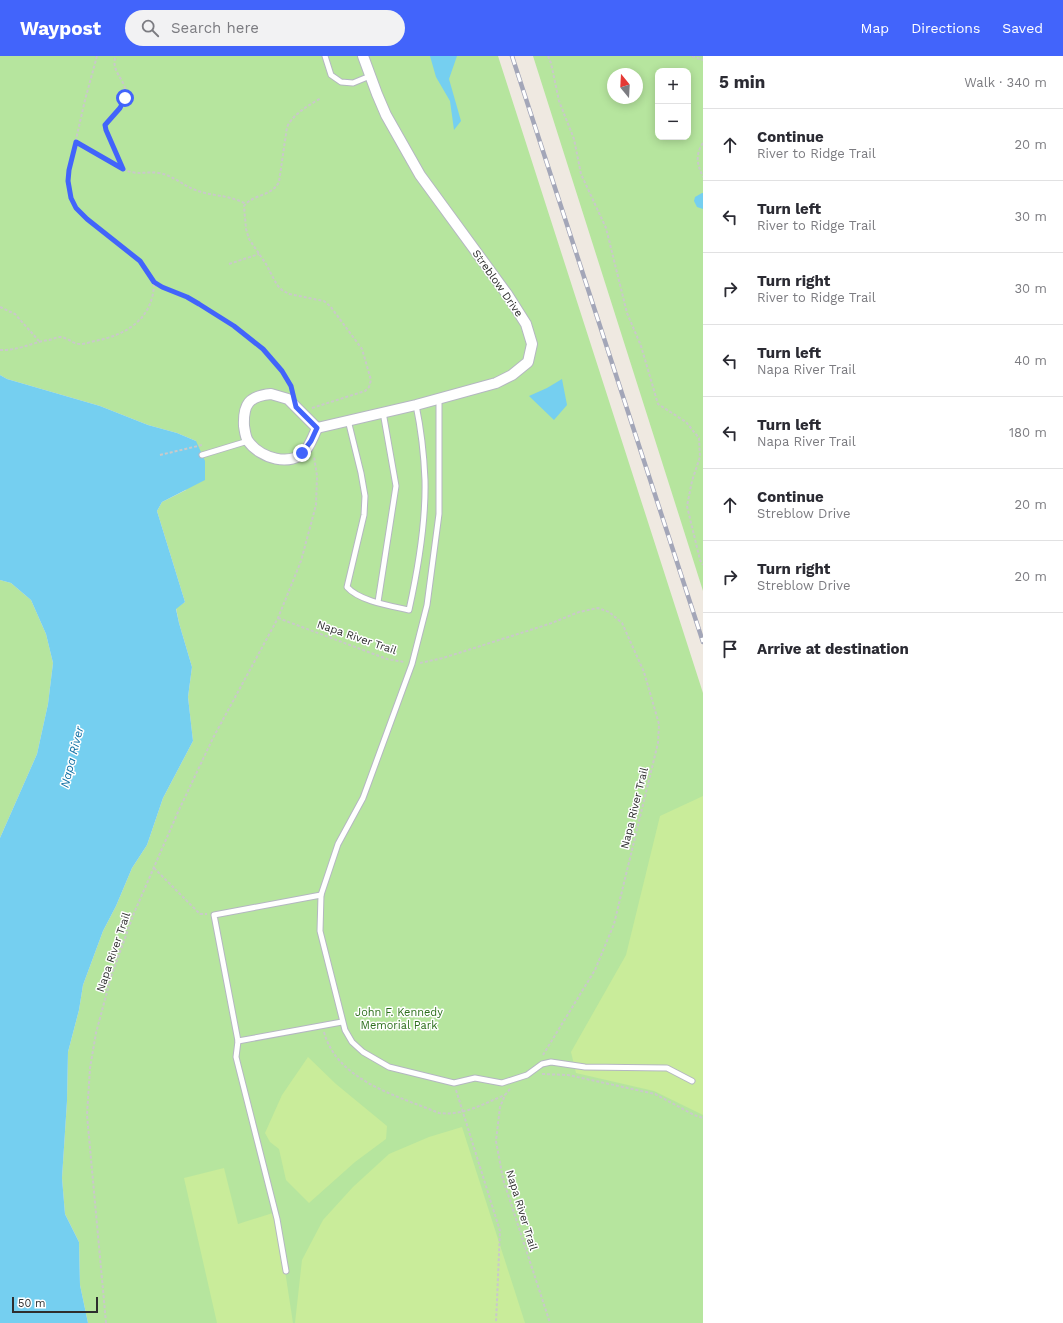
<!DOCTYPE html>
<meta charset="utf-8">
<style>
body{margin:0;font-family:"Work Sans",sans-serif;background:#f2f2f3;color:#2b2b33}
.controls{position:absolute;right:12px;top:12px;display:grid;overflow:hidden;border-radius:8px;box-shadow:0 2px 10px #0003}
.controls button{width:36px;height:36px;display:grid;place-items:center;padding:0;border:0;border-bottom:1px solid #e1e1e2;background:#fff;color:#2b2b33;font:20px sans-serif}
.compass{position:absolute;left:607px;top:12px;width:36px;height:36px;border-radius:50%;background:#fff;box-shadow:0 2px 10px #0003;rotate:342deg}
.scale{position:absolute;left:12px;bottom:10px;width:86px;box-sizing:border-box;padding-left:4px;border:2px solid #2e2e2e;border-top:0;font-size:11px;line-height:14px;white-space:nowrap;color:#2e2e2e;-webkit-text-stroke:3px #fff;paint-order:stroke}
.stop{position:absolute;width:12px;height:12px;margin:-9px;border:3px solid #4264fb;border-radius:50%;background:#fff}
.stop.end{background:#4264fb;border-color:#fff;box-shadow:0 1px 4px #0008}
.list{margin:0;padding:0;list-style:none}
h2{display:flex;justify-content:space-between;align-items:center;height:52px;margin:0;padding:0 16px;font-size:17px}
h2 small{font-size:13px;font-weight:400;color:#7c7c81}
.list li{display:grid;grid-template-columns:26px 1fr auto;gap:12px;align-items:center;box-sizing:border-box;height:72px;padding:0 16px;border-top:1px solid #e1e1e2}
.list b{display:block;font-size:15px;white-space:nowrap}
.list p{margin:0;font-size:13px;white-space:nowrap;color:#7c7c81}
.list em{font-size:13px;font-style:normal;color:#7c7c81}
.icon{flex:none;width:22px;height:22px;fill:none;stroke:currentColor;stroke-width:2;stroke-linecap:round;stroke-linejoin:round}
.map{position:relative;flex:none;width:703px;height:1267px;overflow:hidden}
header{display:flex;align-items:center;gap:24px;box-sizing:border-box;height:56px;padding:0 20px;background:#4264fb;color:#fff}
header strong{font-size:19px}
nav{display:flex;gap:22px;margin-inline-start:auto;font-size:14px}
.search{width:280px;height:36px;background:#f2f2f3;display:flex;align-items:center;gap:10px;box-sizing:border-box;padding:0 14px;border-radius:22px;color:#7c7c81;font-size:15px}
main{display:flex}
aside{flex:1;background:#fff}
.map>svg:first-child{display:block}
.green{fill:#b6e59e;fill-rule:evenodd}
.pitch{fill:#c9ec9a}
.water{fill:#75cff0}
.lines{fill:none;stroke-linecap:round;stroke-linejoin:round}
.lane-casing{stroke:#b4b7c1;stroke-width:7}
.street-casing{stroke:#b4b7c1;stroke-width:12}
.path{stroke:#c9c9c9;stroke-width:2;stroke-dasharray:3 2;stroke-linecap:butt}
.lane{stroke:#fff;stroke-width:5}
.street{stroke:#fff;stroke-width:10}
.rail-casing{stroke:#a3a6b8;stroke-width:4.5}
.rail{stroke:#fff;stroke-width:3;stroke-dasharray:9;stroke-linecap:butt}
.route{stroke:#4264fb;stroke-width:5}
.labels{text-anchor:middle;stroke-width:3;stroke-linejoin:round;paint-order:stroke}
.street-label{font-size:11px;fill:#2e2e2e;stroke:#fff}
.park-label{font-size:11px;fill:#2c6e1b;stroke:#fff}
.water-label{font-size:12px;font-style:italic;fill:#0d6fa3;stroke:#fff}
</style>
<header>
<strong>Waypost</strong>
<div class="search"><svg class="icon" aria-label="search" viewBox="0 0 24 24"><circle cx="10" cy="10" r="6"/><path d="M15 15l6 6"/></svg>Search here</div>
<nav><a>Map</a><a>Directions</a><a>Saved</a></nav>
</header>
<main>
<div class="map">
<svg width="703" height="1267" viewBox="0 0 703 1267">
<rect width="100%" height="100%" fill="#efe9e1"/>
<g class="green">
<path d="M0,0h498l205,637v630h-615l-8,-38 -1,-43 -14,-28 -3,-36 5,-77 1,-49 11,-42 4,-25 20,-54 13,-25 16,-38 15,-23 16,-47 30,-57 -5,-44 4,-30 -13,-44 -3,-15 9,-6 -28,-91 5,-9 24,-12 10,-49 -19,-8 -29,-8 -48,-19 -93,-27 -7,-4z"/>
<path d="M533,0h170v535zM658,15h30v66h-30zM613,18h24v24h-24z"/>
<path d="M0,524l11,3 20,17 15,34 7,29 -5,41 -11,50 -37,84z"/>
</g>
<g class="pitch">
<path d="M703,740v319l-49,-24 -78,-18 -5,-21 55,-97 34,-139z"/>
<path d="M308,1001l28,27 51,42 -1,13 -31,23 -46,41 -23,-23 -7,-31 -9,-7 -5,-9 17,-38z"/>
<path d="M462,1071l63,196h-230l7,-63 21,-40 30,-33 36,-33 40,-17z"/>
<path d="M224,1112l14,56 38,-12 17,111h-76l-33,-145z"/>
</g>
<g class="water">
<path d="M430,0h27l-8,23 12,42 -7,9 -4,-29 -14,-24z"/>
<path d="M702,137h1v16l-6,-2 -3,-6 1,-4z"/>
<path d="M0,319l7,4 93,27 48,19 29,8 19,8 9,20v19l-43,22 -5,9 28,91 -9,7 3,14 13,44 -4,30 5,44 -30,57 -16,47 -15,23 -16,38 -13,25 -20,54 -4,25 -11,42 -1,49 -5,77 3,36 14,28 1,43 8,38h-88v-485l37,-84 11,-50 5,-41 -7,-29 -15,-34 -20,-17 -11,-3z"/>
<path d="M562,323l5,26 -13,15 -25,-24 18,-8z"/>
</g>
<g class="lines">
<defs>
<g id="lane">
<path d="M325,0l6,19 10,7 12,1 17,-7"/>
<path d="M439,343v115l-12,91 -15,59 -49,134 -25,46 -17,51 -1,36 25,99 7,12 11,10 26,15 65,16 21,-5 27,5 25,-8 15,-11 9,-2 34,5 82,1 25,13"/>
<path d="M348,364l13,53 4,23 -1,19 -17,72c12,14 44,19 62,23 9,-41 17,-88 16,-130 -1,-25 -4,-51 -9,-75"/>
<path d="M202,399l46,-14"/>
<path d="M378,546l18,-116 -13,-74"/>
<path d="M321,839l-107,20 24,126 104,-19"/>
<path d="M238,985l-2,16 41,162 9,52"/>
</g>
<g id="street">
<path d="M271,338l17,5 29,29c-3,7 -6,15 -11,22 -15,18 -46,8 -58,-9 -3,-5 -3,-10 -4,-15 -1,-22 5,-30 27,-32z"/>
<path d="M317,372l99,-23 80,-22 16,-8 16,-13 4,-18 -6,-20 -19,-30 -87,-119 -34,-60 -9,-21 -14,-38"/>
</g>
</defs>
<use href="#lane" class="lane-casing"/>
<use href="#street" class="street-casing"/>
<g class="path">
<path d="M97,0l-12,44 -16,70 -1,11 3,17 5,11 11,10 53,42 14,21 9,5 24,10 12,7 35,22 29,23 19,22 10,18"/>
<path d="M548,0l3,7 8,38 15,38 7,35 25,54 21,85 14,33 17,58 28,18 13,16 1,19 -8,24 -5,25 13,54 3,5"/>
<path d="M692,0l11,4"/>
<path d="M76,86l47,27 -17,-39 -1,-5c6,-10 18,-17 20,-28 4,-16 -16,-25 -9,-41"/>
<path d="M703,87c-8,12 -6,21 0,34"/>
<path d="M123,113c14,7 22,2 36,4 13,2 22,11 34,16 18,8 35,5 53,15"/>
<path d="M229,208l30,-10"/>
<path d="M0,251l15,7 24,27"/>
<path d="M0,294c16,1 32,-7 48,-10 4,0 8,-3 12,-3 7,0 13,7 20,7 5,0 10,-2 15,-3 32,-6 59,-23 59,-59"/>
<path d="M312,352l53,-17 4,-4 2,-7 -9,-31 -32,-43 -6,-5 -35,-7 -7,-4 -5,-5 -11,-21 -17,-25 -3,-10 -2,-23c9,-12 27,-9 35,-24l8,-55c7,-14 21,-21 34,-29"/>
<path d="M160,399l42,-10"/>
<path d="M278,562l109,41 17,3"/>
<path d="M420,607l23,-5 106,-34 30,-12 19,-4 11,4 13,11 22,49 15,52 -1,19 -44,181 -19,46 -52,85"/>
<path d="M154,812l46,46h7"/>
<path d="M324,976c13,49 74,64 115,81 24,3 44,-9 66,-18"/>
<path d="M542,1018l26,1 87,19 39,21 9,3"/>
<path d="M510,1033l-5,6 -5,12 -4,34 7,38 47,144"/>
<path d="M456,1034l44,141 -4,92"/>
<path d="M106,1267l-19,-208 3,-47 6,-35 15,-56 23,-64 44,-101 35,-74 65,-120 23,-57 15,-56 1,-29 -3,-20"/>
</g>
<use href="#lane" class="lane"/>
<use href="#street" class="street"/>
<defs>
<path id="rail" d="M512,0l191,586"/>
</defs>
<use href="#rail" class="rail-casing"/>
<use href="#rail" class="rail"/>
</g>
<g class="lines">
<path class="route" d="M125,42l-5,10 -15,17 1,5 17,39 -47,-27 -7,28 -1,11 3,17 5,10 11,11 53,42 14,21 8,5 25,10 12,7 35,22 29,23 19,22 9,15 5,21 21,21 -6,13 -9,12"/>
</g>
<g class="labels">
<g class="street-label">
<text transform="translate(498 227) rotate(55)" y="4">Streblow Drive</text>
<text transform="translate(357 581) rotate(19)" y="4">Napa River Trail</text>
<text transform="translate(634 752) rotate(-76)" y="4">Napa River Trail</text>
<text transform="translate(113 896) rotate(-71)" y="4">Napa River Trail</text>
<text transform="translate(522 1154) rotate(73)" y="4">Napa River Trail</text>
</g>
<g class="park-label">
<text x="399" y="960">John F. Kennedy<tspan x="399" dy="13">Memorial Park</tspan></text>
</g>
<g class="water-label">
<text transform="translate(72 701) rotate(-76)" y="4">Napa River</text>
</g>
</g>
</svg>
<div class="controls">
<button>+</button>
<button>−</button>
</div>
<svg class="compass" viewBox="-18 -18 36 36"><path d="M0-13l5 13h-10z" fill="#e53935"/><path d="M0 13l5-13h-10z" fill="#7c7c81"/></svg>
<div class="scale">50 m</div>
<div class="stop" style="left:125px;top:42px"></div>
<div class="stop end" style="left:302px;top:397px"></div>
</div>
<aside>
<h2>5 min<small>Walk · 340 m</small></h2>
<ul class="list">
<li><svg class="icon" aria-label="ahead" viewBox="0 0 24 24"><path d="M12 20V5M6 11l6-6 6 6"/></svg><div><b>Continue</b><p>River to Ridge Trail</p></div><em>20 m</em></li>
<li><svg class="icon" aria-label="left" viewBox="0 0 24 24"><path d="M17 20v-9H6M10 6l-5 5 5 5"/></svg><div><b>Turn left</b><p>River to Ridge Trail</p></div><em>30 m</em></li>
<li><svg class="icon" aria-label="right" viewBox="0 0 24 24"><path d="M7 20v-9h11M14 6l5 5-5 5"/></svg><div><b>Turn right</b><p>River to Ridge Trail</p></div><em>30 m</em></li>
<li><svg class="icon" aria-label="left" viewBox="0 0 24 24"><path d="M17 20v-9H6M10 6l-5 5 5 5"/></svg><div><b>Turn left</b><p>Napa River Trail</p></div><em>40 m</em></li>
<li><svg class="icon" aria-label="left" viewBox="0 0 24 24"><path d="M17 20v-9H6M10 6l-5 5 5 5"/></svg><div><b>Turn left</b><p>Napa River Trail</p></div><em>180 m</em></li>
<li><svg class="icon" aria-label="ahead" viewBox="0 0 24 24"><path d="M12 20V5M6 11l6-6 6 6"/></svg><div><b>Continue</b><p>Streblow Drive</p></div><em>20 m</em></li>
<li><svg class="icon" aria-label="right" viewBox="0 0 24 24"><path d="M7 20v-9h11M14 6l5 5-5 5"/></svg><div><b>Turn right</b><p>Streblow Drive</p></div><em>20 m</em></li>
<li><svg class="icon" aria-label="arrive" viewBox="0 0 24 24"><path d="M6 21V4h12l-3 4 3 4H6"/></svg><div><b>Arrive at destination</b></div></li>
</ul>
</aside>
</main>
